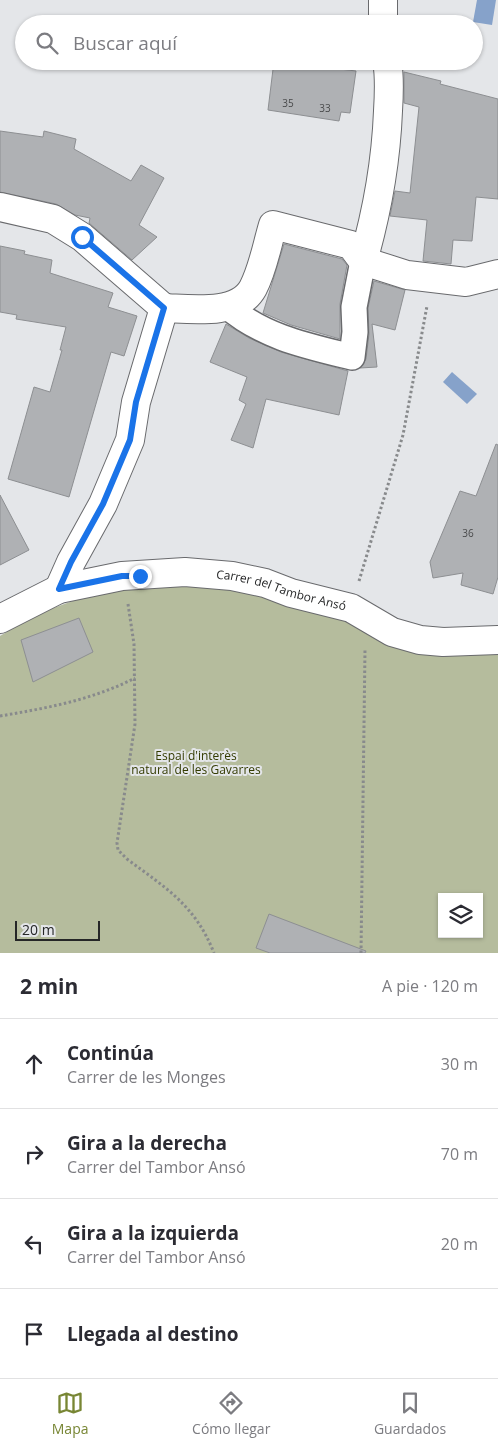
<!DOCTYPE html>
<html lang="es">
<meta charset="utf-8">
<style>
body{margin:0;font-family:"Open Sans",sans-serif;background:#f2f2f3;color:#2b2b33}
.controls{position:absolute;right:15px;bottom:15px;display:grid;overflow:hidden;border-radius:0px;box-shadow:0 1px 4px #0004}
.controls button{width:45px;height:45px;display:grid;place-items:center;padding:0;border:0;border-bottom:1px solid #e1e1e2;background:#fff;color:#2b2b33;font:25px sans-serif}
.scale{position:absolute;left:15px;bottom:12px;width:85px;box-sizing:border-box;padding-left:5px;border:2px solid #252627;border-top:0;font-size:14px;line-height:18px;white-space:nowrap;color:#252627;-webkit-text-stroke:4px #e4e6e9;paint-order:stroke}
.stop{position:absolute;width:15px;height:15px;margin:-11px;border:4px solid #1a73e8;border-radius:50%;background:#fff}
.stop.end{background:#1a73e8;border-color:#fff;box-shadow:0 1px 5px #0008}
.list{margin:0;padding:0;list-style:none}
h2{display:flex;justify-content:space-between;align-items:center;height:65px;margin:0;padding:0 20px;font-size:21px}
h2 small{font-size:16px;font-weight:400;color:#7c7c81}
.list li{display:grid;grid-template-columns:32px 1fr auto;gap:15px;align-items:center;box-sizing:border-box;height:90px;padding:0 20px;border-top:1px solid #e1e1e2}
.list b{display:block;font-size:19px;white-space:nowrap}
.list p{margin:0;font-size:16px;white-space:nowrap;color:#7c7c81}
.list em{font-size:16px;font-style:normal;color:#7c7c81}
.icon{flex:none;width:28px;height:28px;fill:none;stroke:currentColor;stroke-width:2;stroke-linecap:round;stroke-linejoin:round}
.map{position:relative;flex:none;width:498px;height:953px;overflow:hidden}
.search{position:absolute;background:#fff;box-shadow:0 1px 4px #0004;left:15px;right:15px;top:15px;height:55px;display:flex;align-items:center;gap:12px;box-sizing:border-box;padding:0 18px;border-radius:28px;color:#7c7c81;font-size:19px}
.sheet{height:425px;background:#fff}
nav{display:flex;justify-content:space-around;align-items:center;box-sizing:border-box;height:70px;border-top:1px solid #e1e1e2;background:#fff;font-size:14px;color:#7c7c81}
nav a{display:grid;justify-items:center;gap:2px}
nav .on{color:#788634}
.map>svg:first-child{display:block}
.green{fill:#b5bc9d;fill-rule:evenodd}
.water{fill:#86a2ca}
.building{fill:#afb1b4;stroke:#8d8f92}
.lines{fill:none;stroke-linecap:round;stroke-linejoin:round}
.pedestrian-casing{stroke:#696a6d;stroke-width:28}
.minor-casing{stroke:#696a6d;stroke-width:30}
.path{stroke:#888a8c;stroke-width:3;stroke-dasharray:2.5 2.5;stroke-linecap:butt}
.pedestrian{stroke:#fff;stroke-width:25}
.minor{stroke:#fff;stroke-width:28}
.route{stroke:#1a73e8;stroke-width:6}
.labels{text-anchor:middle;stroke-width:4;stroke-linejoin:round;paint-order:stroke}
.number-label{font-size:10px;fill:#48494a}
.street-label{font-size:12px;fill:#252627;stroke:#e4e6e9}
.park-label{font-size:12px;fill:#333b00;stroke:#e4e6e9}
</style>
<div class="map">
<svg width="498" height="953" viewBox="0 0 498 953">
<rect width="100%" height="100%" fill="#e4e6e9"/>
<path class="green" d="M185,572l183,45 130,27v309h-498v-317l37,-22 44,-16zM442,897h37v37h-37z"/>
<g class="water">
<path d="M477,0h19l-4,25 -19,-3z"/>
<path d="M452,372l25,22 -10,10 -24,-22z"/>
</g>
<g class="building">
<path d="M274,61l82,10 -6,42 -9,-1 -2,9 -71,-11z"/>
<path d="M404,72l37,9 -1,3 58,15v100l-22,-2 -4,44 -19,-1 -2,24 -28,-3 4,-41 -37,-4 5,-25 15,2 9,-86 -15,-4z"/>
<path d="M0,131l43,6 1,-6 32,8 -2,10 57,32 10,-16 23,13 -25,47 18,12 -25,23 -43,-37 1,-5 -15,-3 -19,-11 -56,-12z"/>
<path d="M284,244l58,15 5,6 -7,39v35l-49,-14 -28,-12z"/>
<path d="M0,246l25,5 -1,3 28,6 -2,13 63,20 -5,14 29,9 -13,40 -13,-4 -42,145 -61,-18 26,-92 16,5 12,-42h-2l6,-23 -50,-8 1,-4 -17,-3z"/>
<path d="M374,281l31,9 -10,40 -23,-6 5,43 -17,1 6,-9 3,-25 -1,-26z"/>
<path d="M226,324l23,14 32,14 67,19 -9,44 -73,-16 -13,49 -22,-8 15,-36 -7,-4 8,-23 -37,-15z"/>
<path d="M496,444l2,1v132l-5,17 -32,-9 2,-12 -30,5 -3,-16 30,-71 16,5z"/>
<path d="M0,495l29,55 -29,15z"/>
<path d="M79,618l14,34 -60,30 -12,-42z"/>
<path d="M269,914l97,37 -1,2h-95l-14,-5z"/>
</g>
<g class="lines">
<defs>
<path id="pedestrian" d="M227,306c36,31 80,40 125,51l3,-25 -1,-25 9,-46"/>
<g id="minor">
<path d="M383,0v24"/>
<path d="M0,207l53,12 29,18 82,71"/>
<path d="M363,261c14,-49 23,-99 25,-150 1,-16 2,-34 -1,-50"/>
<path d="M363,261l44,14 59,7 32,-8"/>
<path d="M164,308c27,1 74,8 89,-20 10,-19 14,-43 20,-63l78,20 12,16"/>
<path d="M59,589l12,-27 32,-58 27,-64 6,-38 28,-94"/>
<path id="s1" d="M0,619l59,-30 63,-13 63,-4 47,4 33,7 26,10 60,15 41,24 28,8 23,2 55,-2"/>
</g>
</defs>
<use href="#pedestrian" class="pedestrian-casing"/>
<use href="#minor" class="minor-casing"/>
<g class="path">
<path d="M359,581l44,-146 24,-129"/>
<path d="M128,604l6,40 1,80 -18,119 1,7 9,9c40,30 68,46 87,94"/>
<path d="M0,716c47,-8 92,-16 135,-38"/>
<path d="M361,953l4,-304"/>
</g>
<use href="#pedestrian" class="pedestrian"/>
<use href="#minor" class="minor"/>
</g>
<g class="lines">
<path class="route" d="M82,237l82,71 -28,94 -6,38 -27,64 -32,58 -12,27 63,-13h18"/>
</g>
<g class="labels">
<g class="number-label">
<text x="288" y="107">35</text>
<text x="325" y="112">33</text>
<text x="468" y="537">36</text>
</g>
<g class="street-label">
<text dy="4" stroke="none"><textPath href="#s1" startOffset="292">Carrer del Tambor Ansó</textPath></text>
</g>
<g class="park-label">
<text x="196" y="760">Espai d'interès<tspan x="196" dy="14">natural de les Gavarres</tspan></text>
</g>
</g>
</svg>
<div class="controls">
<button><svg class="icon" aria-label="layers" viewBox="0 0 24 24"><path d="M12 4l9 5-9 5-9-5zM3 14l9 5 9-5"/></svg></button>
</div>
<div class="scale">20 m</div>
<div class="stop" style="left:82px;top:237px"></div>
<div class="stop end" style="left:140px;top:576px"></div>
<div class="search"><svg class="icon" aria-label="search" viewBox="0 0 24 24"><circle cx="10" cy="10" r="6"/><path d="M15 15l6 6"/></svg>Buscar aquí</div>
</div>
<section class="sheet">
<h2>2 min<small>A pie · 120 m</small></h2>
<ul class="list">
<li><svg class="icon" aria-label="ahead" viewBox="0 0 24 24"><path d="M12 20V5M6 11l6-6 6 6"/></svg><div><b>Continúa</b><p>Carrer de les Monges</p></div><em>30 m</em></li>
<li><svg class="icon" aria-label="right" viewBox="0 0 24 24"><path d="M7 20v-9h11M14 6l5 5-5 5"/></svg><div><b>Gira a la derecha</b><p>Carrer del Tambor Ansó</p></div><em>70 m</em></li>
<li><svg class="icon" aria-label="left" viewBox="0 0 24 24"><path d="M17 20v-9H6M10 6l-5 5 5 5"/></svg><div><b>Gira a la izquierda</b><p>Carrer del Tambor Ansó</p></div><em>20 m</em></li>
<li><svg class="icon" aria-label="arrive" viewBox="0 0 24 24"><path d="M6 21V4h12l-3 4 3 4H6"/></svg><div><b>Llegada al destino</b></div></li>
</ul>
</section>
<nav>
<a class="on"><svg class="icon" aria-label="map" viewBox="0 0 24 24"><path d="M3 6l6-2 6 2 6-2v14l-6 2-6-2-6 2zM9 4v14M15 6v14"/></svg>Mapa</a>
<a><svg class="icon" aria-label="directions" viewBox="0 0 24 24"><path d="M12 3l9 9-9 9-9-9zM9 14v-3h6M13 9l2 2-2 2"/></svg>Cómo llegar</a>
<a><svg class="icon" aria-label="saved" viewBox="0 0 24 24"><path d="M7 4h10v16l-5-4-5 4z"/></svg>Guardados</a>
</nav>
